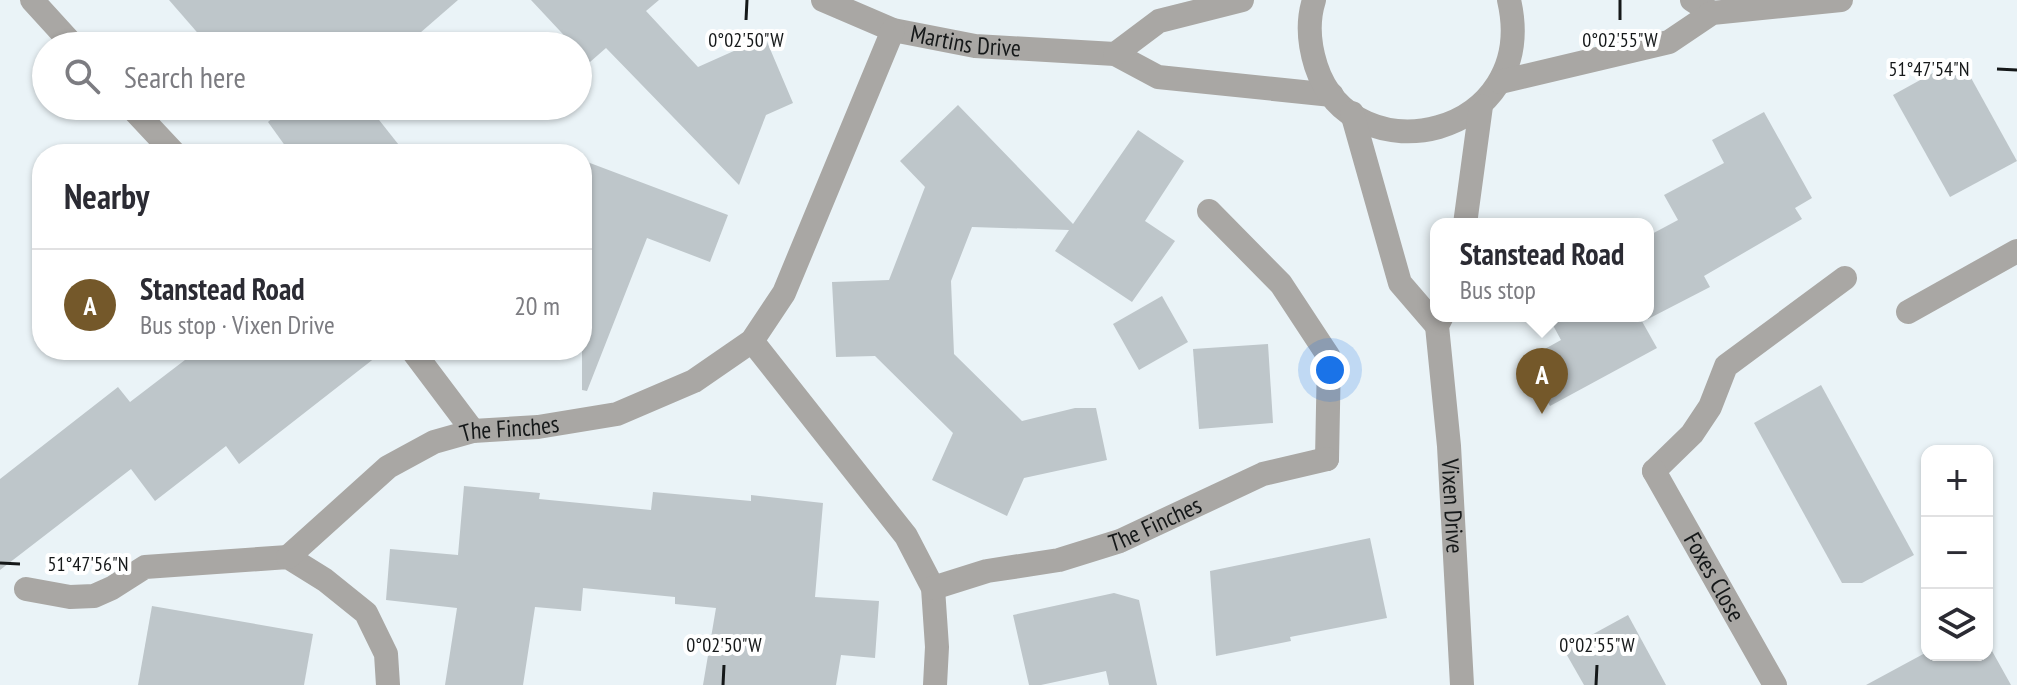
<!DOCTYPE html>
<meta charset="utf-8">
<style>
body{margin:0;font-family:"PT Sans Narrow",sans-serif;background:#f2f2f3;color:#2b2b33}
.controls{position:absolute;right:24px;bottom:24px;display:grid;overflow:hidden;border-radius:16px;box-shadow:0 2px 6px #0004}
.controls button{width:72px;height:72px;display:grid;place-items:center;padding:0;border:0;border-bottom:2px solid #e1e1e2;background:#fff;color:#2b2b33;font:40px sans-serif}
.you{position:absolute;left:1330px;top:370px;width:28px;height:28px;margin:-20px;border:6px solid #fff;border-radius:50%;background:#1a73e8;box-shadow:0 0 0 12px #1a73e833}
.badge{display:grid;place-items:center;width:52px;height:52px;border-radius:50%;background:#74582a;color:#fff;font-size:26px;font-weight:700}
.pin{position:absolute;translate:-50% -66px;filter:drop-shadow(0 2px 4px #0008)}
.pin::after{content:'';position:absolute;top:42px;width:28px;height:24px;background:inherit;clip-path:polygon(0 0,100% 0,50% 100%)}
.popup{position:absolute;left:1430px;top:218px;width:224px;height:104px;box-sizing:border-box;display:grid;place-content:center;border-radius:16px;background:#fff;filter:drop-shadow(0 2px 6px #0005);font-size:26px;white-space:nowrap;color:#7c7c81}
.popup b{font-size:30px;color:#2b2b33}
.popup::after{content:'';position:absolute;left:50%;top:100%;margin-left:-16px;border:16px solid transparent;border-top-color:#fff}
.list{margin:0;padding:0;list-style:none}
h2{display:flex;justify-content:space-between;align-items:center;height:104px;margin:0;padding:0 32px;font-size:34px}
h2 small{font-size:26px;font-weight:400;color:#7c7c81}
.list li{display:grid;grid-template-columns:52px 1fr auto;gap:24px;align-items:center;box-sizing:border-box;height:112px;padding:0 32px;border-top:2px solid #e1e1e2}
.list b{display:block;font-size:30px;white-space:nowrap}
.list p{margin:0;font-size:26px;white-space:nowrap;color:#7c7c81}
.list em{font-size:26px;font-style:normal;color:#7c7c81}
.icon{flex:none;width:44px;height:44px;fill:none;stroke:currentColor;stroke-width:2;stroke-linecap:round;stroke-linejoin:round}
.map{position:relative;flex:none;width:2017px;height:685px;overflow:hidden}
.search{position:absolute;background:#fff;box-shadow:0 2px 6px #0004;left:32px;top:32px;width:560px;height:88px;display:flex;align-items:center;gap:20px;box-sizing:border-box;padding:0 28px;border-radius:44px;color:#7c7c81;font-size:30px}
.panel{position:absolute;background:#fff;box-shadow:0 2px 6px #0004;left:32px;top:144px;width:560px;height:216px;border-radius:32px}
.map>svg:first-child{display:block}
.building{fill:#bec6ca}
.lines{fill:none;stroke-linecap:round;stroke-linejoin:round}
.lane{stroke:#a9a7a4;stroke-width:24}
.street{stroke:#a9a7a4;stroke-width:24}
.ticks{fill:none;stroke:#151819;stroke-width:3}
.labels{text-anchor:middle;stroke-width:8;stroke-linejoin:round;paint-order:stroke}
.street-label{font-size:24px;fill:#151819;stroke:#fff}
.ticks-label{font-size:20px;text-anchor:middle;fill:#151819;stroke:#fff;stroke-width:8;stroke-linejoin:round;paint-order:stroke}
</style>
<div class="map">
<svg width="2017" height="685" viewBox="0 0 2017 685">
<rect width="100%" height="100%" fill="#eaf3f7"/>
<g class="building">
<path d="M169,0h289l-53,46h-196z"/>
<path d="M531,0h128l-13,11 52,56 67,-30 28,66 -27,12 -27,70 -133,-137 -16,14 -12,-12v-4h-4z"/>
<path d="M1960,58l57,103 -67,36 -57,-102z"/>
<path d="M958,105l115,119 65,-94 46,31 -39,60 30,20 -43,61 -77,-51 14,-21 -97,-3 -21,54 3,73 68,67 53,-13h21l11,52 -83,18 -17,38 -75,-36 21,-47 -78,-77 -39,1 -4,-75 57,-2 36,-93 -25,-26z"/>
<path d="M286,106h82l38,48h-115l-23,-32z"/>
<path d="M1764,112l48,86 -17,10 7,11 -98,57 6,11 -62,32v-83l30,-16 -14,-25 60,-32 -12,-23z"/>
<path d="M582,160l146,55 -18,47 -63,-24 -60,153 -5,-1z"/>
<path d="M1162,296l26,46 -49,28 -26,-46z"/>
<path d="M1548,316h91l18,32 -107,58 -25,-46 36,-20z"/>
<path d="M1268,344l5,79 -74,6 -6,-80z"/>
<path d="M198,350h187l-146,114 -13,-18 -71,55 -24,-32 -131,101v-91l118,-92 12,15z"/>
<path d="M1821,385l93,170 -52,28h-20l-88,-160z"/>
<path d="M464,486l76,7 -1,6 112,11 2,-18 98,9v-6l72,8 -8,94 64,4 -4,57 -34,-3 -5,30h-133l13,-77 -41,-4v-7l-92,-9 -2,23 -46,-4 -12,78h-78l12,-77 -71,-8 4,-51 68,6z"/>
<path d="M1370,538l17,80 -97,19 1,4 -75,15 -6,-85z"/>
<path d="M1114,593l25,7 18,85h-48l-3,-14 -65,14h-12l-16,-70z"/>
<path d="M152,606l161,28 -9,51h-166z"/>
<path d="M1628,615l38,70h-82l-20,-35z"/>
<path d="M1987,642l24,43h-145l61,-33v3h60z"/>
</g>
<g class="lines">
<g class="lane">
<path d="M32,0l42,46"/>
<path d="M130,106l45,48"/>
<path d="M1209,211l72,73 48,73 -2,102"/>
<path d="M1908,312l109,-61"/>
<path d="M412,350l61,81"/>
<path d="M1654,471l38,-37 18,-27 16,-41 119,-88"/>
<path d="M26,589l44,8 24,-1 18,-8 33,-21 143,-10 37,23 41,33 20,41 2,31"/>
</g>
<g class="street">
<path id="s1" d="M823,0l70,30 82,16 140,8 43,23 174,18"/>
<path d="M1314,0c-7,22 -5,44 2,66 37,113 225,72 193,-66"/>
<path d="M1692,0l20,13"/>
<path d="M1115,54l44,-33 83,-21"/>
<path d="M1500,82l169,-40 43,-29 129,-13"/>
<path d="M1352,113l48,170 37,43"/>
<path d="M1465,224l16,-118"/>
<path id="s2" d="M1442,316l-5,10 12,120 13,239"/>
<path d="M752,341l154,195 27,52 4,59 -2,38"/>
<path id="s3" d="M1654,471l121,214"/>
<path id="s4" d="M288,557l100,-90 46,-25 39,-11 65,-4 79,-13 77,-33 58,-40 32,-48 109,-263"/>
<path id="s5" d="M933,588l54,-17 72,-11 61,-19 143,-67 64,-15"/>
</g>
</g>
<path class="ticks" d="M746,20l1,-20M1620,20v-20M1997,69l20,1M0,563l20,1M723,685l1,-20M1596,685l1,-20"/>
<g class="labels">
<g class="street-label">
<text dy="8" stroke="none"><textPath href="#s1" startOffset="150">Martins Drive</textPath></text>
<text dy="8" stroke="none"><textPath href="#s4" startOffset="264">The Finches</textPath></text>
<text dy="8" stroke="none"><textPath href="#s2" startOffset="192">Vixen Drive</textPath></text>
<text dy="8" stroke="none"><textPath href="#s5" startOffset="232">The Finches</textPath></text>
<text dy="8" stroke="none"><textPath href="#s3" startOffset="122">Foxes Close</textPath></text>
</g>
</g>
<g class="ticks-label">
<text x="746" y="47">0°02'50"W</text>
<text x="1620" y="47">0°02'55"W</text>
<text x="1929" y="76">51°47'54"N</text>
<text x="88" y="571">51°47'56"N</text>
<text x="724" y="652">0°02'50"W</text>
<text x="1597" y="652">0°02'55"W</text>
</g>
</svg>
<div class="controls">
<button>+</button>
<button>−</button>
<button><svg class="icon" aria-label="layers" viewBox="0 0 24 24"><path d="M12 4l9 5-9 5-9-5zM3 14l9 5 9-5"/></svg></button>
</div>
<div class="you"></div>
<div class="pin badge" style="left:1542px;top:414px">A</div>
<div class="popup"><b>Stanstead Road</b>Bus stop</div>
<div class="search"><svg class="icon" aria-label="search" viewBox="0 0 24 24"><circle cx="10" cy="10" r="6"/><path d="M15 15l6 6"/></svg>Search here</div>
<section class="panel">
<h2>Nearby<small></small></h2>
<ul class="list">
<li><span class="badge">A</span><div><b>Stanstead Road</b><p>Bus stop · Vixen Drive</p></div><em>20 m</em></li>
</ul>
</section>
</div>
